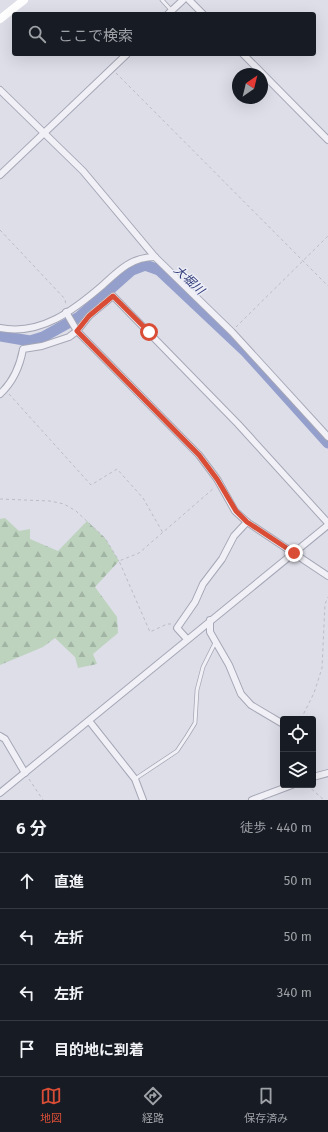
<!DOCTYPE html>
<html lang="ja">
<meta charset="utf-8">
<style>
body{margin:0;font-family:"Fira Sans","Noto Sans JP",sans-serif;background:#20242c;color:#f1f3f6}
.controls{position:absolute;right:12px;bottom:12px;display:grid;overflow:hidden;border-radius:4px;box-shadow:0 4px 16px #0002}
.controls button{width:36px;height:36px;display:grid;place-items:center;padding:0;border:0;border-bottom:1px solid #363941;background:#171b24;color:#f1f3f6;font:20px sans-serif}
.compass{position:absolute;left:232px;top:68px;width:36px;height:36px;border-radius:50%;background:#171b24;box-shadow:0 4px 16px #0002;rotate:35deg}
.stop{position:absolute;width:12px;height:12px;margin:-9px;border:3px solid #d94d36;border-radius:50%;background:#fff}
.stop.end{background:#d94d36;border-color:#fff;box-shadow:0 1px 4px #0008}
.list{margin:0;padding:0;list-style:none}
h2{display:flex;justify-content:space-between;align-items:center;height:52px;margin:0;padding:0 16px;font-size:17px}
h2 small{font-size:13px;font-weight:400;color:#9ea1a6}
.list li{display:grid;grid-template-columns:26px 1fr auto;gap:12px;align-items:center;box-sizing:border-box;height:56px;padding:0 16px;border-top:1px solid #363941}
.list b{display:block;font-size:15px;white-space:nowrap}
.list em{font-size:13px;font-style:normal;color:#9ea1a6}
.icon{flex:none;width:22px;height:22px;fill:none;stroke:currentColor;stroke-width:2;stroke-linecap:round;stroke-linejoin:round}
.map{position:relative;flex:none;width:328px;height:800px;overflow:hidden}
.search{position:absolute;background:#171b24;box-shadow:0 4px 16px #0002;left:12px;right:12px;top:12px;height:44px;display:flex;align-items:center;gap:10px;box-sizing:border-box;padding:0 14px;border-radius:4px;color:#9ea1a6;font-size:15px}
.sheet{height:276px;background:#171b24}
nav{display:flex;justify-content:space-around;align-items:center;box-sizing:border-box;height:56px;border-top:1px solid #363941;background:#171b24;font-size:11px;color:#9ea1a6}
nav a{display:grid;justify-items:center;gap:2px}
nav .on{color:#d94d36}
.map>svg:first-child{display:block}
.forest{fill:url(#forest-firs)}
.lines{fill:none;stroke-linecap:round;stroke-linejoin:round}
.river{stroke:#949fcc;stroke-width:11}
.lane-casing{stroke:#a6a7b6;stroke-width:4.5}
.street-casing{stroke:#a6a7b6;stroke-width:8}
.path{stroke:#bbbcc7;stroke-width:1;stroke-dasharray:3 3;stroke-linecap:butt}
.lane{stroke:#f0f0f6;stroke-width:3}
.street{stroke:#f0f0f6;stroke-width:6}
.secondary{stroke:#fff;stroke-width:8}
.route{stroke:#d94d36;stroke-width:5}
.labels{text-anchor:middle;stroke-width:3;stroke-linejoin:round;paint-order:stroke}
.water-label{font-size:12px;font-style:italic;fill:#2c3877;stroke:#ecedf6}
</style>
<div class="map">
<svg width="328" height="800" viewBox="0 0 328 800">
<defs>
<pattern id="forest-firs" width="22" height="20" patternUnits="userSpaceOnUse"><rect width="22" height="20" fill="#bdd3be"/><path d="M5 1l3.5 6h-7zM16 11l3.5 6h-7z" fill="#a2b5a4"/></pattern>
</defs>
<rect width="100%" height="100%" fill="#dddee8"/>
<path class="forest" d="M5,518l14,13 11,-2v10l28,12 29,-30 18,17 14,23 -24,26 22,30 1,16 -25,21 4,10 -19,4 -3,-11 -20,-19 -12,9 -43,18v-146z"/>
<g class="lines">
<path class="river" d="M0,336l30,5 13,-4 36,-20 53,-47 13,-5 14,5 87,82 82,91"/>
<defs>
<g id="lane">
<path d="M162,0l10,11"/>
<path d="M135,779l42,-28 10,-15 8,-13 2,-33 6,-23 12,-24"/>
</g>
<g id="street">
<path d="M189,0l14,14"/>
<path d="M168,14l15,-14"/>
<path d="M243,54l85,86"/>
<path d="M0,90l83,81 72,86 77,75 96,105"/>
<path d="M0,175l127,-121"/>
<path d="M66,312l11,19 122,124 18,24 18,32 12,11 81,54"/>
<path d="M0,328c41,8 74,-18 103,-43 16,-15 29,-28 52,-28"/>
<path d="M0,394c13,-12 20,-28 23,-45l19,-3 27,-9 8,-6 12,-15 24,-20 125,128 90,99"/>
<path d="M210,620v12l19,33 12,29 10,11 32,19"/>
<path d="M187,639l-10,-11 18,-26 8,-18 19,-25 12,-23 13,-14"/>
<path d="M90,722l45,57 8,21"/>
<path d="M0,736l5,3 20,34"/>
<path d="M313,777l15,-4"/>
<path d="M0,793l328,-268"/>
<path d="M252,800l40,-15"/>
</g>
</defs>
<use href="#lane" class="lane-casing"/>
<use href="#street" class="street-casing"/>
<g class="path">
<path d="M116,73l212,213"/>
<path d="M0,230l65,69 1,7"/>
<path d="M236,327l92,-91"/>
<path d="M9,394l82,91 26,-16 26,29 20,35"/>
<path d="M0,499l50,2 14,3 12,7 29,27 14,23"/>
<path d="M171,624h-4l-17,8 -31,-71 20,-8 75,-65"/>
<path d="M301,719l13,-26 8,-25 3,-64 3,-7"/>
<path d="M29,779l14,21"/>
<path d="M307,785l17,15"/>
</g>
<use href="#lane" class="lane"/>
<use href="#street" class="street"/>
<path class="secondary" d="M0,19l24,-19"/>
</g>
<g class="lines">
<path class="route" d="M149,332l-36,-36 -24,20 -12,15 122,124 18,24 19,32 11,11 47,31"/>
</g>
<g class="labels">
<g class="water-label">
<text transform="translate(189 280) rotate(43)" y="4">大堀川</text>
</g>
</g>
</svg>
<div class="controls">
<button><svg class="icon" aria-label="locate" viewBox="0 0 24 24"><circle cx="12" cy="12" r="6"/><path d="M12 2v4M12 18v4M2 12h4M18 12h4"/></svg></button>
<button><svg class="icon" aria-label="layers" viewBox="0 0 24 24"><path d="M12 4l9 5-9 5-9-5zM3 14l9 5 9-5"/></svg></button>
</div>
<svg class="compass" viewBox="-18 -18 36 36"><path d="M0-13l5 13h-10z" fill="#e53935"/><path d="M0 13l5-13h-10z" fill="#9ea1a6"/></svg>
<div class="stop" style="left:149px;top:332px"></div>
<div class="stop end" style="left:294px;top:553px"></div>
<div class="search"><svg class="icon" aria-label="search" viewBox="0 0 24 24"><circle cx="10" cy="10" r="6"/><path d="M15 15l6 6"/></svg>ここで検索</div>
</div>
<section class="sheet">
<h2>6 分<small>徒歩 · 440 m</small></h2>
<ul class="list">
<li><svg class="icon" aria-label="ahead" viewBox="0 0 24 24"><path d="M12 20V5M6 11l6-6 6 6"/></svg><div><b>直進</b></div><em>50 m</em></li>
<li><svg class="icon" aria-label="left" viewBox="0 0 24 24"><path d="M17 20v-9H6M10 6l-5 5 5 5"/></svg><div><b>左折</b></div><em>50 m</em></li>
<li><svg class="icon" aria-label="left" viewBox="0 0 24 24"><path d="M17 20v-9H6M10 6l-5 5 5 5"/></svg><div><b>左折</b></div><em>340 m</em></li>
<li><svg class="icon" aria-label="arrive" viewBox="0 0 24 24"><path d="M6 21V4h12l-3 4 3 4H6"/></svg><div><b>目的地に到着</b></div></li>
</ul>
</section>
<nav>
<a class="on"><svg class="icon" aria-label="map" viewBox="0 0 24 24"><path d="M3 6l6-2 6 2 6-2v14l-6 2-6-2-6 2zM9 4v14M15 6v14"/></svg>地図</a>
<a><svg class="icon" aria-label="directions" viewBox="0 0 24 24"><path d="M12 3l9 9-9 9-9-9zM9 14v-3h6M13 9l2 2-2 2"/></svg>経路</a>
<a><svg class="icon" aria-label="saved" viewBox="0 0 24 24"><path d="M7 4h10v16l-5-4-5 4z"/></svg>保存済み</a>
</nav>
